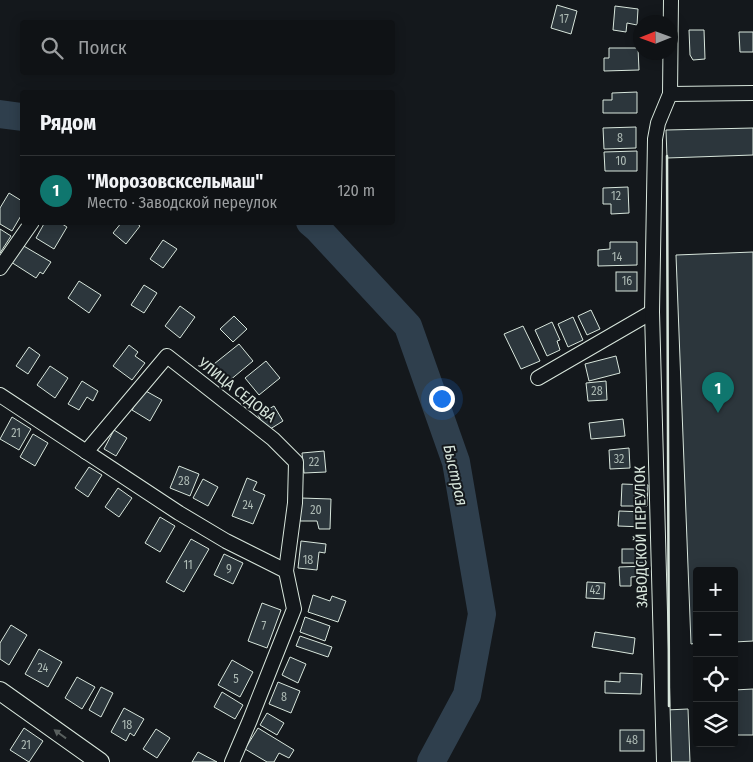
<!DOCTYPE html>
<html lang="ru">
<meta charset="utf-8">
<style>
body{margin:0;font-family:"Fira Sans Condensed",sans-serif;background:#181b1e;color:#f1f3f6}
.controls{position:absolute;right:15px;bottom:15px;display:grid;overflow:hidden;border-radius:5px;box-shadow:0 2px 12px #0003}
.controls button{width:45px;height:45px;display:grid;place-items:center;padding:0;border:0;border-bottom:1px solid #2f3234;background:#0f1215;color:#f1f3f6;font:25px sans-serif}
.compass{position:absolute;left:633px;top:15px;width:45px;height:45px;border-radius:50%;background:#0f1215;box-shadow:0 2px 12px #0003;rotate:269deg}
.you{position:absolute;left:441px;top:398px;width:18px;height:18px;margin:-12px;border:4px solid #fff;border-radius:50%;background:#1a73e8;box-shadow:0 0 0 8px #1a73e833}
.badge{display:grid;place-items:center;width:32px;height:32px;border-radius:50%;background:#0f766e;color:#fff;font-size:16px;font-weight:700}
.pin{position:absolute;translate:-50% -41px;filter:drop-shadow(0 1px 2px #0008)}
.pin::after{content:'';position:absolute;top:26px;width:18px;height:15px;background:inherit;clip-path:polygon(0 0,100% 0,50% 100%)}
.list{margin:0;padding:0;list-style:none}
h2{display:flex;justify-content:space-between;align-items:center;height:65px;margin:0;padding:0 20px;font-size:21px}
h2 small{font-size:16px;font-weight:400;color:#9b9ea0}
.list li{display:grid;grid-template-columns:32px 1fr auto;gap:15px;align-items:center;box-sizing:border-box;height:70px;padding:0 20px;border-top:1px solid #2f3234}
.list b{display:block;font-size:19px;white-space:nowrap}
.list p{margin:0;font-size:16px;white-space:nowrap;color:#9b9ea0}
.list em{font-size:16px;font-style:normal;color:#9b9ea0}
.icon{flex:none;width:28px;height:28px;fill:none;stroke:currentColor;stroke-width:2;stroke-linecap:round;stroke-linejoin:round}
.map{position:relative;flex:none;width:753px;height:762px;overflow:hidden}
.search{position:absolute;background:#0f1215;box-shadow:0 2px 12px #0003;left:20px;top:20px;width:375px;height:55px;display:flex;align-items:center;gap:12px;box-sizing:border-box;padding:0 18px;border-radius:5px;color:#9b9ea0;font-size:19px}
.panel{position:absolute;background:#0f1215;box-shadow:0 2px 12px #0003;left:20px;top:90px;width:375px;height:135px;border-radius:5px}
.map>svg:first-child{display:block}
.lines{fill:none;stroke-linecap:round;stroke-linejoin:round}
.river{stroke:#2f3f4d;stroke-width:28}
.building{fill:#2c363c;stroke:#d8e6dc}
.minor-casing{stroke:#d8e6dc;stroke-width:16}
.tertiary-casing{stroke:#d8e6dc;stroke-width:20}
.minor{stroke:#14181c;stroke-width:14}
.tertiary{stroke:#14181c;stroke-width:18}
.wall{stroke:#d8e6dc;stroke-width:2.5}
.oneway{fill:#59605f}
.labels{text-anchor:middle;stroke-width:4;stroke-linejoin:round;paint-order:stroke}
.number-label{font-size:12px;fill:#adbab4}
.street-label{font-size:15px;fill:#d8e6dc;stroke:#14181c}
.water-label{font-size:16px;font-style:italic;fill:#d8e6dc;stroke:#14181c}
</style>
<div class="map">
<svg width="753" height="762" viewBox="0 0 753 762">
<rect width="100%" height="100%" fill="#14181c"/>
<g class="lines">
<g class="river">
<path d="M0,114l22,3"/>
<path d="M310,222l7,6 91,98 48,136 26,152 -15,81 -36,67"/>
</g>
</g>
<g class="building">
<path d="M557,5l20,6 -6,23 -20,-6z"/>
<path d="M615,6l23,3 -1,16 -10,-2 -1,9 -13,-2z"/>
<path d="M689,30h15l1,29 -12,1 -3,-5z"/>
<path d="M739,32h14v20h-13z"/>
<path d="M609,48h29l1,22 -35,1v-13h5z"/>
<path d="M637,92v21h-34v-13h9v-7z"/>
<path d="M636,127v21l-32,1 -1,-21z"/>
<path d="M753,128v27l-86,3 -1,-28z"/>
<path d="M637,151v20h-32l-1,-19z"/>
<path d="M628,187l1,26 -18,1v-10h-8v-16z"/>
<path d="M9,193l13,8v13l-10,17 -12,-7v-16z"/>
<path d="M45,222h14l8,5 -13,22 -18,-11z"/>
<path d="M122,222h13l5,4 -14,18 -13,-11z"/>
<path d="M0,229l11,7 -11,17z"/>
<path d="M163,240l14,9 -14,19 -13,-9z"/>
<path d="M610,242h27v23l-39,1v-16l12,-1z"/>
<path d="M22,245l29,17 -8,12 -3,-2 -4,6 -25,-16z"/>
<path d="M753,252v389l-19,1v-71h-37v72l-6,1 -15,-389z"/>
<rect x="616" y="272" width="21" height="19"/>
<path d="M79,281l22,14 -12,18 -21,-15z"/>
<path d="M144,285l13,8 -13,20 -13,-8z"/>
<path d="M180,306l15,11 -15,21 -15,-12z"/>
<path d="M591,310l9,19 -13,6 -9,-19z"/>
<path d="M234,316l13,13 -14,13 -13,-13z"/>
<path d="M573,317l10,23 -15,7 -10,-23z"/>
<path d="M552,322l8,18 -3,1 3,9 -13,6 -12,-26z"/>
<path d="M523,326l17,35 -19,8 -17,-35z"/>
<path d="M239,344l14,17 -24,20 -15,-17z"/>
<path d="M129,345l9,7 -3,4 10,7 -13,17 -19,-14z"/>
<path d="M29,347l11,8 -12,19 -12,-8z"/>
<path d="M616,356l4,17 -31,8 -4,-17z"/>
<path d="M266,361l14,17 -21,17 -14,-17z"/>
<path d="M50,366l18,12 -13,20 -18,-13z"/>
<path d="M82,381l16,10 -5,10 -6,-4 -8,13 -11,-6z"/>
<path d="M606,381l1,19 -19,1 -2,-18z"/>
<path d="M144,390l18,10 -12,21 -18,-11z"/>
<path d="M274,406l9,15 -16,10 -9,-16z"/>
<path d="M12,417l19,12 -12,21 -19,-11z"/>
<path d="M623,419l2,17 -34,3 -2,-16z"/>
<path d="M114,430l13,8 -11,18 -12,-7z"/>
<path d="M33,434l15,9 -13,23 -15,-9z"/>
<path d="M629,448l1,20 -20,1 -1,-19z"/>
<path d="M324,451l2,21 -22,1 -2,-20z"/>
<path d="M179,466l20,8 -9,22 -20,-8z"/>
<path d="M89,467l13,8 -14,22 -13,-9z"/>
<path d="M247,478l10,4 -4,8 12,5 -12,29 -21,-8z"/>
<path d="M203,479l15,8 -10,19 -15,-8z"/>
<path d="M622,484l26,1 -1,21h-26z"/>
<path d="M118,488l14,10 -13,19 -14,-10z"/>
<path d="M301,498l30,1 -1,30h-11l-2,-8h-17z"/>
<path d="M619,511l26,1 -1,15 -26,-1z"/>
<path d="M160,517l15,9 -15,26 -15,-9z"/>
<path d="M191,539l18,10 -25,43 -18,-10z"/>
<path d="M301,541l25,3 -1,9 -6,-1 -2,18 -19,-2z"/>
<rect x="622" y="549" width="23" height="14"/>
<path d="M224,554l19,9 -10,21 -19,-9z"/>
<path d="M646,566v10l-15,1v9h-11l-1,-19z"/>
<path d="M587,582l18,1 -1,16 -18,-1z"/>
<path d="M313,595l17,6 2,-5 14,5 -8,21 -30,-10z"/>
<path d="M262,603l19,7 -14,38 -19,-7z"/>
<path d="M305,617l25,9 -5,15 -25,-9z"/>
<path d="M11,625l16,10 -18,30 -9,-6v-16z"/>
<path d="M595,632l40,6 -2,16 -41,-7z"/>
<path d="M300,636l32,11 -4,10 -32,-11z"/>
<path d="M39,649l23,13 -14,25 -23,-13z"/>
<path d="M290,657l16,7 -8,19 -16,-8z"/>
<path d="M232,660l21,12 -13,25 -22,-12z"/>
<path d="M620,673l22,1 -1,20 -36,-1v-12l15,1z"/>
<path d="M77,677l18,10 -13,22 -17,-11z"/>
<path d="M278,682l22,9 -9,22 -22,-9z"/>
<path d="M101,687l12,6 -12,24 -12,-7z"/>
<path d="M753,689v46h-19v-45z"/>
<path d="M222,692l21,13 -8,14 -21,-12z"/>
<path d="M124,708l20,11 -10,17 -4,-3 -4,8 -15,-9z"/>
<path d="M688,709l2,53h-23l-1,-52z"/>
<path d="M267,713l17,10 -7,12 -17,-10z"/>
<path d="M24,728l19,13 -14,21 -19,-12z"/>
<path d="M258,728l36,22 -5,8 -10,-5 -5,9h-7l-22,-13z"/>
<path d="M156,729l14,9 -13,20 -14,-9z"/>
<rect x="620" y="730" width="24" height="21"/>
<path d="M198,752l19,10h-25z"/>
</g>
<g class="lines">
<defs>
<g id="minor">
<path d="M670,94l1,-94"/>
<path d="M0,268l32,-46"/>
<path d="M538,378l114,-66"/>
<path d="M0,395l179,118 47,28 60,30"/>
<path d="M86,452l81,-96 106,83 23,23 -1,41 -9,68 8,38 -44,111 -18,42"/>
<path d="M664,762l-12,-450 3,-173 3,-16 12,-29 83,-1"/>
</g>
<path id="tertiary" d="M0,691l100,71"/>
</defs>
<use href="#minor" class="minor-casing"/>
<use href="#tertiary" class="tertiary-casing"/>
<use href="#minor" class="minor"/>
<use href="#tertiary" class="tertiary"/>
<path class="wall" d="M667,156l2,550"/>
</g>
<defs><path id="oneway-solid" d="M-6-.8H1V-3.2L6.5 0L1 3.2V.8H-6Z" transform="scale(1.25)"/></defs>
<use class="oneway" href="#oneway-solid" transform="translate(60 734) rotate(-144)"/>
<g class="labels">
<g class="number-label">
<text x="564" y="23">17</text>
<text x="620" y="142">8</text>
<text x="621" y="165">10</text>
<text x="616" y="200">12</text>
<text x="617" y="261">14</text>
<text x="627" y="285">16</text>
<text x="597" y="395">28</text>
<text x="16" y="437">21</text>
<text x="619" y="463">32</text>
<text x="314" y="466">22</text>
<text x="184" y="485">28</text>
<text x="248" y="509">24</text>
<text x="316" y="514">20</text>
<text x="308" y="564">18</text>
<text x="188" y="569">11</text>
<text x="229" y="573">9</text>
<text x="595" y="594">42</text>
<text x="264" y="630">7</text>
<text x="43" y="672">24</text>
<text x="236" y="683">5</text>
<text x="284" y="701">8</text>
<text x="127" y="729">18</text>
<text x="632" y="744">48</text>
<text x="26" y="749">21</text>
</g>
<g class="street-label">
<text transform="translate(237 390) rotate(38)" y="5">УЛИЦА СЕДОВА</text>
<text transform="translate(641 537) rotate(-91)" y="5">ЗАВОДСКОЙ ПЕРЕУЛОК</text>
</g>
<g class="water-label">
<text transform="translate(456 475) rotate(77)" y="6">Быстрая</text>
</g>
</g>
</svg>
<div class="controls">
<button>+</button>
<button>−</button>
<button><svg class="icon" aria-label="locate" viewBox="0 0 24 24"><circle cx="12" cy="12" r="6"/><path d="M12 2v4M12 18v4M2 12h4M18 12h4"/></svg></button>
<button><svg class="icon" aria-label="layers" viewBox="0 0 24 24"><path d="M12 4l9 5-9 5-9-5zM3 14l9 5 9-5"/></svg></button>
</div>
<svg class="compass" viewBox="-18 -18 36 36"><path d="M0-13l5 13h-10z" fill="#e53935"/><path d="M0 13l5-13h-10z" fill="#9b9ea0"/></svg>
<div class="you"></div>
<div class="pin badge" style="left:718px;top:413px">1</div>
<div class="search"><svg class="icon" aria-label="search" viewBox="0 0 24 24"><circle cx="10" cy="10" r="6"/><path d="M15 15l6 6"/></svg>Поиск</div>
<section class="panel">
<h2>Рядом<small></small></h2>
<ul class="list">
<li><span class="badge">1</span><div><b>&quot;Морозовсксельмаш&quot;</b><p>Место · Заводской переулок</p></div><em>120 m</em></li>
</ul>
</section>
</div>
